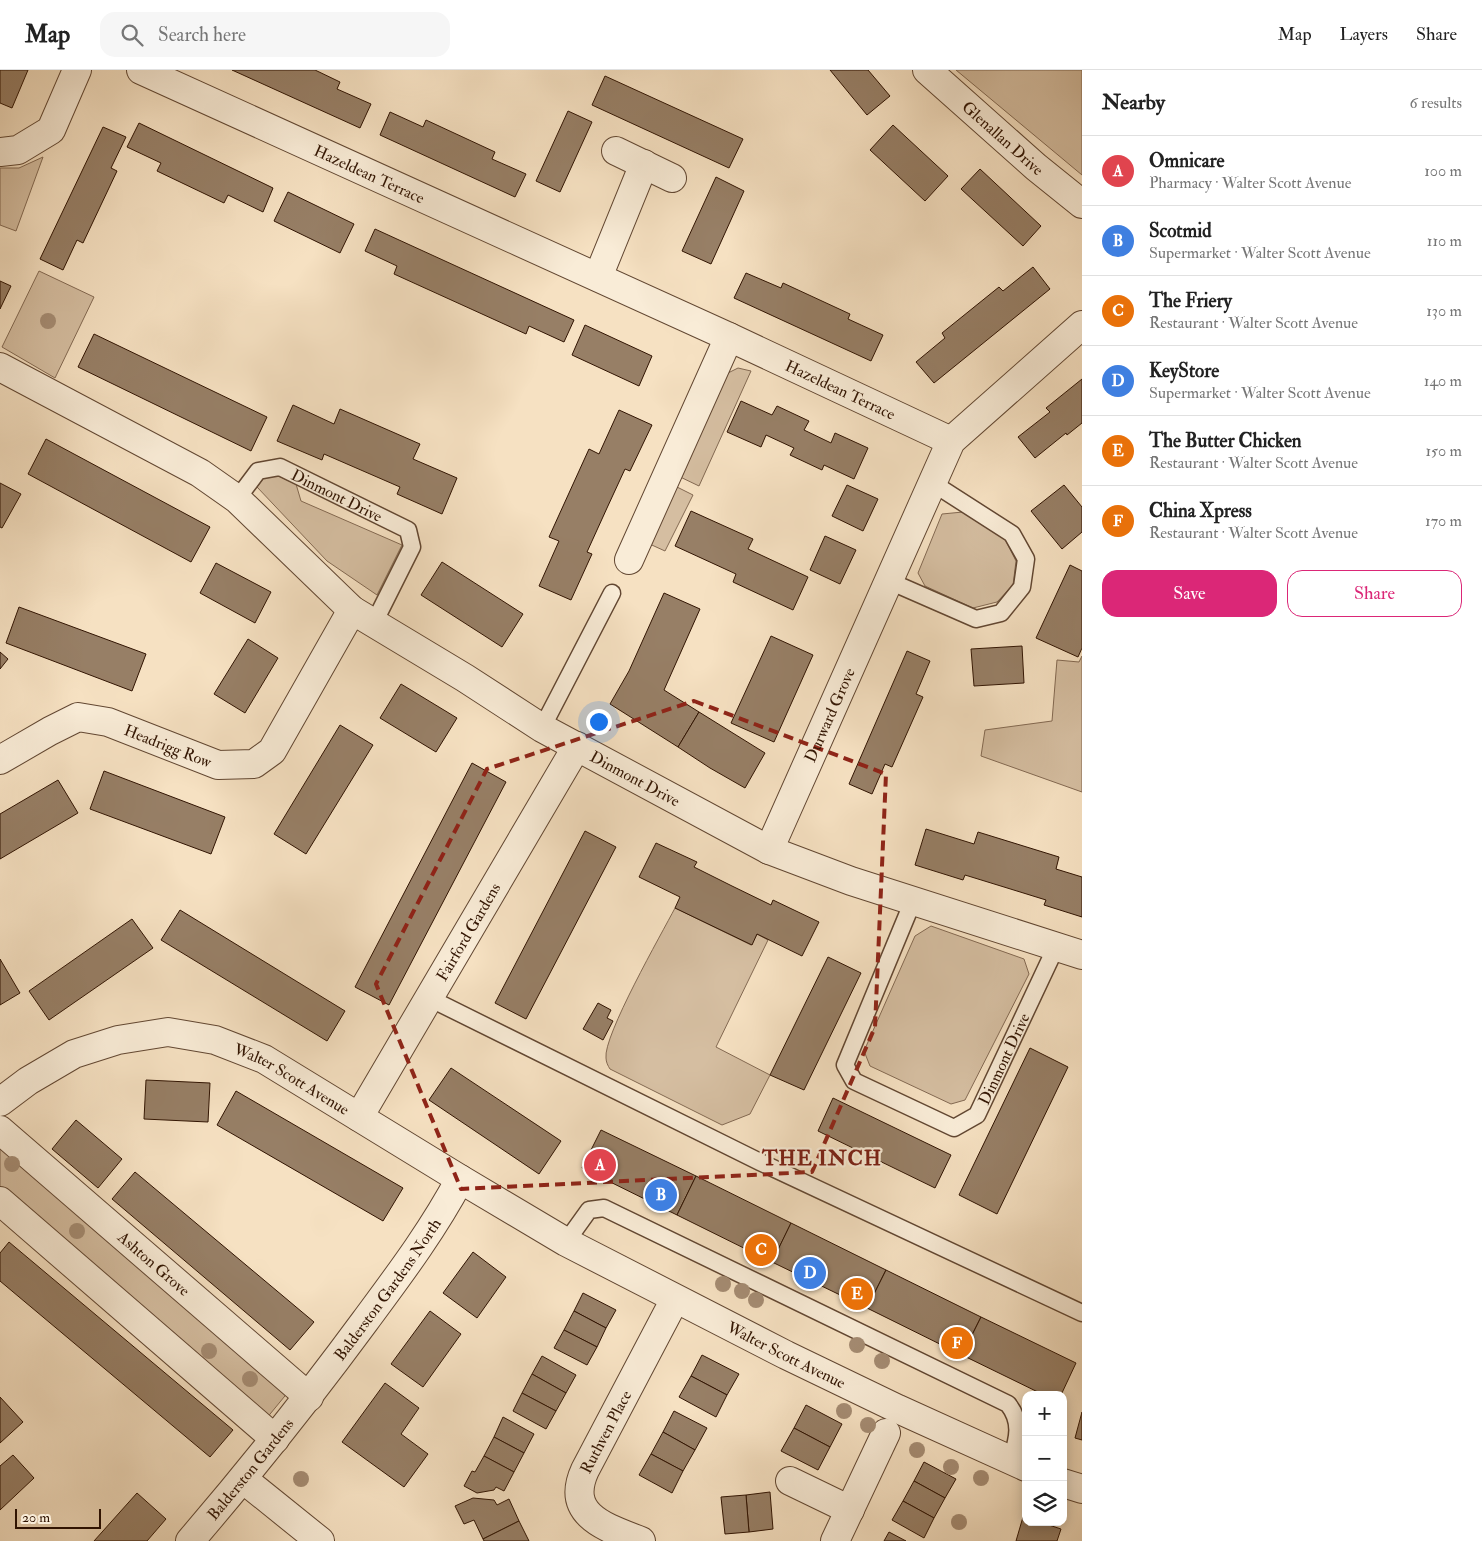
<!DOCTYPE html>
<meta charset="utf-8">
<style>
body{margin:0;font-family:"IM FELL Double Pica",serif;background:#f6f6f6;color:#222}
.controls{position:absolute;right:15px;bottom:15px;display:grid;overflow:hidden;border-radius:10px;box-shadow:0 2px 12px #0003}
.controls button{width:45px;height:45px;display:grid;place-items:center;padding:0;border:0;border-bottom:1px solid #e0e0e0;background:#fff;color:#222;font:25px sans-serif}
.scale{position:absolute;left:15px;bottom:12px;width:86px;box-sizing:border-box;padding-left:5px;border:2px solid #311402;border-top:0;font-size:14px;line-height:18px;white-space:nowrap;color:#311402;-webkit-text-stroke:4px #f9ecd7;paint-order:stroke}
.you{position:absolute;left:598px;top:651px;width:18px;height:18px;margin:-12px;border:4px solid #fff;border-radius:50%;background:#1a73e8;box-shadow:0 0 0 8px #1a73e833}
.badge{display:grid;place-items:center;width:32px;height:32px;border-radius:50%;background:#db2777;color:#fff;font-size:16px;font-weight:700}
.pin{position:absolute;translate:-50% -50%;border:2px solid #fff;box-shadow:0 1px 5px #0006}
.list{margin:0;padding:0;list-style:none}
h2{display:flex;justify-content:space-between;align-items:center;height:65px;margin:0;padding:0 20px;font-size:21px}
h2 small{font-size:16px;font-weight:400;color:#767676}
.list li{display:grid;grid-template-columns:32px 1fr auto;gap:15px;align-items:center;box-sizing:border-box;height:70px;padding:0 20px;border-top:1px solid #e0e0e0}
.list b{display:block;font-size:19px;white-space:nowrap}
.list p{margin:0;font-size:16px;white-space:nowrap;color:#767676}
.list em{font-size:16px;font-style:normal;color:#767676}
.actions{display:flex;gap:10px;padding:15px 20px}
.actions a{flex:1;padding:11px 0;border:1px solid #db2777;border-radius:15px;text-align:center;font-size:18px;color:#db2777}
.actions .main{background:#db2777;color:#fff}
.icon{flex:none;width:28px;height:28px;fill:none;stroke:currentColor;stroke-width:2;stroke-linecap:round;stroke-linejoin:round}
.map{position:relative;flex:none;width:1082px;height:1471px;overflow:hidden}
header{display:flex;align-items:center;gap:30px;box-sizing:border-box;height:70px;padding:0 25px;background:#fff;border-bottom:1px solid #e0e0e0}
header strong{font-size:24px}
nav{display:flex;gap:28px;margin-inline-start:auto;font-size:18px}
.search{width:350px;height:45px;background:#f6f6f6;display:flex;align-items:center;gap:12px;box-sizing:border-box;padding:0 18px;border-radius:15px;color:#767676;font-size:19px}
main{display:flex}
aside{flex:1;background:#fff}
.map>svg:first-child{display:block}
.green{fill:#d5bea1;stroke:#836952}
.building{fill:#977f66;stroke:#311402}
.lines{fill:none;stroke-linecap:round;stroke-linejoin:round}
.service-casing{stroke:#624732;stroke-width:19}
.minor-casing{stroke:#624732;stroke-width:30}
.service{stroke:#f9ecd7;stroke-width:16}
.minor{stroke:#f9ecd7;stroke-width:28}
.tree{fill:#a58c73}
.marked{fill:none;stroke:#8f2418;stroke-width:4;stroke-dasharray:10 6;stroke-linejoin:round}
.labels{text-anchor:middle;stroke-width:4.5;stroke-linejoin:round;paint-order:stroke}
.street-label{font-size:16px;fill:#311402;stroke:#f9ecd7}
.district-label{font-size:21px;font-weight:bold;letter-spacing:1px;fill:#7a1f14;stroke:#f9ecd7}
</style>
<header>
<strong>Map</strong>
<div class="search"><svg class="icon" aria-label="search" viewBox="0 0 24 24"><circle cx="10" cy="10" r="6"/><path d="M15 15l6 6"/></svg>Search here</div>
<nav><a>Map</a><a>Layers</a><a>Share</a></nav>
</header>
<main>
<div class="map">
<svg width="1082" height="1471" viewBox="0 0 1082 1471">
<rect width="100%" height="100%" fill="#f6e1c2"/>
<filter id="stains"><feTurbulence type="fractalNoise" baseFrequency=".004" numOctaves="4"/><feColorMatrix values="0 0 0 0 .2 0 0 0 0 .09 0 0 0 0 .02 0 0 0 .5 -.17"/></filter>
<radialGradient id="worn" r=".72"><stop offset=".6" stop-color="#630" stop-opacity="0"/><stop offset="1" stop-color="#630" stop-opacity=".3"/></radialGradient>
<g class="green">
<path d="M956,0h126v105z"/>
<path d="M43,87l-27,74 -16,-6v-57h19z"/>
<path d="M39,201l55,26 -39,81 -53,-31z"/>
<path d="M738,298l13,3 -52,115 -25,-12 54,-101z"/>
<path d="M266,405h10l20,9 5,17 101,44 -25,50 -50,-34 -70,-74z"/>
<path d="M671,414l22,11 -28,56 -22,-10z"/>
<path d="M963,442l41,25 12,24 -3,24 -16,17 -24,6 -48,-22 -7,-13 24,-59z"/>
<path d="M1082,586v136l-101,-36 4,-26 67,-9 5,-61 22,2z"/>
<path d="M675,838l76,37 6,-11 11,6 -52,107 54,28 -20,39 -28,11 -112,-56c-2,-3 -4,-7 -4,-11 -3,-22 56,-125 69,-150z"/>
<path d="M931,856l93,33 5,15 -64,126 -14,4 -81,-38 -6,-15 51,-115z"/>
<path d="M0,1073l289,248 -23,28 -266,-233z"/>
</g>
<g class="building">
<path d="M0,0h28l-16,38 -12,-5z"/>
<path d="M232,0h83l25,12 -3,7 34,15 -11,24z"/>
<path d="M830,0h38l22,26 -23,19z"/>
<path d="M605,6l138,63 -14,29 -137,-63z"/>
<path d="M568,41l24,11 -32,70 -24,-11z"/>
<path d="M390,42l33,15 3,-7 69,32 -3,7 34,15 -11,23 -135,-62z"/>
<path d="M139,53l134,65 -10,24 -35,-17 -4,8 -67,-32 4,-8 -34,-16z"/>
<path d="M893,55l55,51 -23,25 -55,-51z"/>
<path d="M103,57l23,10 -15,31 6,3 -34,72 -6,-3 -14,30 -23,-11z"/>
<path d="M980,99l61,57 -18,20 -62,-57z"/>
<path d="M716,107l28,14 -33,73 -29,-13z"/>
<path d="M288,122l66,32 -14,29 -66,-32z"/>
<path d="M375,159l199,91 -10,22 -35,-16 -3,8 -132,-60 3,-8 -32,-15z"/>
<path d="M1033,197l17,22 -116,94 -18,-21 29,-24 -3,-5 57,-46 4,4z"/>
<path d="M746,203l35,15 2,-5 67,31 -2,5 35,16 -12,26 -137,-63z"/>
<path d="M0,211l11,5 -11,23z"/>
<path d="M585,255l67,31 -13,30 -67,-31z"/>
<path d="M94,264l173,83 -16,34 -173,-84z"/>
<path d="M1082,309v44l-15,12 -1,-2 -31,25 -17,-21 32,-25 -4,-4z"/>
<path d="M741,331l31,14 5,-9 32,15 -5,9 27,13 4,-10 33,15 -14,31 -30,-14 -2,5 -32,-15 4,-7 -28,-13 -5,12 -34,-15z"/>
<path d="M293,335l41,19 6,-15 80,35 -7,15 44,19 -15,36 -45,-20 3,-7 -76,-33 -2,6 -45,-19z"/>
<path d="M619,340l33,15 -22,46 -5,-2 -18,39 -20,44 5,2 -21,46 -32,-14 20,-45 -10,-4 40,-88 10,5z"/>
<path d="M46,369l164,88 -19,35 -163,-88z"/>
<path d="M0,413l21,11 -19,34 -2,-1z"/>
<path d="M847,415l31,14 -15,32 -31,-15z"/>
<path d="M1064,415l18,22v25l-20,17 -31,-38z"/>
<path d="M691,441l62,28 -5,10 60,28 -15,33 -60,-28 3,-8 -61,-28z"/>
<path d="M825,466l31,14 -16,34 -30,-14z"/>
<path d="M442,492l81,52 -21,33 -81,-52z"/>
<path d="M216,493l55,29 -16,31 -55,-30z"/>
<path d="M1070,495l12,6v77l-4,9 -42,-19z"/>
<path d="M664,523l36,16 -36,81 35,22 -21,35 -68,-43 19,-33z"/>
<path d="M19,537l127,47 -14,37 -126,-48z"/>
<path d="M771,566l42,19 -39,87 -43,-19z"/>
<path d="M248,569l30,19 -33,55 -31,-19z"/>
<path d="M1022,576l2,37 -50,3 -3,-37z"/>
<path d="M907,581l23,10 -14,33 7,3 -31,70 -7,-3 -13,30 -23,-10z"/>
<path d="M0,582l8,7 -8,10z"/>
<path d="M401,614l56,34 -21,34 -56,-34z"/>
<path d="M699,642l66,41 -20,35 -35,-20 -32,-21z"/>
<path d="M340,655l33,20 -67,109 -32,-20z"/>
<path d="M472,693l34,19 -117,223 -34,-18z"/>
<path d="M104,701l121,46 -14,37 -121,-45z"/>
<path d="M58,710l20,33 -78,46v-45z"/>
<path d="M926,759l48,15 4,-12 81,25 -3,12 26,8v40l-38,-12 2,-5 -42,-13 -39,-12 -2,5 -48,-15z"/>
<path d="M585,761l31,16 -90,172 -31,-16z"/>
<path d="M656,773l41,19 -3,5 38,19 39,19 2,-5 46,22 -17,34 -45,-22 -5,11 -77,-37 5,-11 -41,-20z"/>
<path d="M180,840l165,101 -18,30 -166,-101z"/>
<path d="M132,849l21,29 -104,72 -20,-29z"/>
<path d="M828,887l33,16 -57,117 -34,-15z"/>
<path d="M0,889l20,34 -20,12z"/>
<path d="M598,933l13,7 -4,8 6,3 -10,19 -20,-11z"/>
<path d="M1030,978l38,19 -71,147 -38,-19z"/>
<path d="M451,998l110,73 -22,33 -110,-74z"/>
<path d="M146,1010l64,3 -2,39 -64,-3z"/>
<path d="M236,1021l167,97 -20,33 -166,-96z"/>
<path d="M833,1028l118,57 -16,33 -117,-57z"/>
<path d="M76,1050l46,39 -24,29 -46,-39z"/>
<path d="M601,1060l95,46 -19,39 -95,-47z"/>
<path d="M135,1102l179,150 -24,28 -178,-151z"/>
<path d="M696,1106l95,47 -19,39 -95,-47z"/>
<path d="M791,1153l95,47 -19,38 -95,-46z"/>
<path d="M9,1172l224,188 -23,27 -210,-176v-28z"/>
<path d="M473,1182l33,25 -29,41 -34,-25z"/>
<path d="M886,1200l95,47 -19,38 -95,-47z"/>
<path d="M583,1223l33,17 -10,18 -32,-17z"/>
<path d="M430,1241l31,23 -38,53 -32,-23z"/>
<path d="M574,1241l32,17 -9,19 -33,-17z"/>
<path d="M981,1247l95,46 -15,32h-17l-82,-40z"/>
<path d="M564,1260l33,17 -10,18 -33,-17z"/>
<path d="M702,1285l37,19 -12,21 -36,-19z"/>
<path d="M542,1286l34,19 -10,18 -34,-19z"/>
<path d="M532,1304l34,19 -10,18 -34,-18z"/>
<path d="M691,1306l36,19 -11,22 -37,-20z"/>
<path d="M385,1313l34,25 -18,26 27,20 -24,33 -62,-45z"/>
<path d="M522,1323l34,18 -10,18 -33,-18z"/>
<path d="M0,1327l23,25 -23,21z"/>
<path d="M806,1335l36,19 -12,23 -36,-19z"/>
<path d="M674,1341l33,17 -12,22 -32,-18z"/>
<path d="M1082,1342v28l-7,-2z"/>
<path d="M503,1347l31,17 -10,19 -30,-16z"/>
<path d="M794,1358l36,19 -12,23 -37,-19z"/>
<path d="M663,1362l32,18 -12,21 -32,-17z"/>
<path d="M494,1367l30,16 -10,19 -30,-16z"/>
<path d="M651,1384l32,17 -11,22 -33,-18z"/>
<path d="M13,1385l21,23 -34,32v-44z"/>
<path d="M484,1386l30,16 -10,19 -8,-4 -2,3 -17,3 -13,-7 8,-15 3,1z"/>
<path d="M924,1392l32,17 -11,19 -31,-17z"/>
<path d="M914,1411l31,17 -11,20 -31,-17z"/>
<path d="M770,1422l3,37 -24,3 -3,-37z"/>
<path d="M137,1423l29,26 -19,22h-53z"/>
<path d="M746,1425l3,37 -24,2 -4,-37z"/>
<path d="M473,1428l21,2 3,5 12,-6 10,22 -36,18 -9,-19 -10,4 -9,-18z"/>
<path d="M903,1431l31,17 -10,20 -32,-18z"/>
<path d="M1023,1447l3,1v4h14l21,7 -4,12h-41z"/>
<path d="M519,1451l10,20h-45l-1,-2z"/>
<path d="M889,1462l17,9h-22z"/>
</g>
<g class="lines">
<defs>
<g id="service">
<path id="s1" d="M237,429l21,-28 22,-4 128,63 4,17 -38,76"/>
<path d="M889,511l87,38 25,-6 21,-26 4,-28 -14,-25 -81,-52"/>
<path d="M542,658l70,-135"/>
<path id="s2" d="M913,831l-68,164 9,16 100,47 23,-13 79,-168"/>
<path d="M429,928l331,164 322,151"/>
<path d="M566,1172l23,-32 15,-2 404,196c15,19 9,36 3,57"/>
</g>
<g id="minor">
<path id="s3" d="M141,0l588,267 222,104"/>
<path id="s4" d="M927,0l109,97 46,37"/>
<path d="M616,81l56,27"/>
<path d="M0,82l18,-2 33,-20 26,-60"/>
<path d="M598,207l46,-113"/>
<path id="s5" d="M0,297l200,106 37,26 115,111 113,68 77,50 227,122 82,31 231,74"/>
<path d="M629,490l100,-223"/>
<path id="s6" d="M0,690l50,-29 28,-14 30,5 110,43 36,-1 18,-13 80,-141"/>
<path id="s7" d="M769,780l182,-409 131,-116"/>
<path id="s8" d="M0,1032l28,-21 46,-27 44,-14 50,-8 47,8 49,19 196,120 106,63 220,113 112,54 128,58"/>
<path id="s9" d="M359,1047l218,-371"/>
<path id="s10" d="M0,1060l309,267"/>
<path d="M0,1131l275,238"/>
<path d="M243,1409l77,62"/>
<path d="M790,1411l60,29"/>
<path d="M1063,1413l19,6"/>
<path id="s11" d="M190,1471c61,-71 119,-144 175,-220 34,-46 68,-91 95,-142"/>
<path id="s12" d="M641,1471c-33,-13 -77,-25 -56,-71l90,-171"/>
<path d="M835,1471l51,-108"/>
</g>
</defs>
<use href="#service" class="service-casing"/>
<use href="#minor" class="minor-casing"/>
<use href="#service" class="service"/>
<use href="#minor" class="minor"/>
</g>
<g class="tree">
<circle cx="48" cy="251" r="8"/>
<circle cx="12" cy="1094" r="8"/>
<circle cx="77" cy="1161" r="8"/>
<circle cx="723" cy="1214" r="8"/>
<circle cx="742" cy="1221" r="8"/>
<circle cx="756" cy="1230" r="8"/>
<circle cx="857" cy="1275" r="8"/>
<circle cx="209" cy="1281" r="8"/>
<circle cx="882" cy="1291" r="8"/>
<circle cx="250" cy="1309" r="8"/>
<circle cx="844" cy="1341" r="8"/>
<circle cx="868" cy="1355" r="8"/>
<circle cx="917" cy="1380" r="8"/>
<circle cx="951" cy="1397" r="8"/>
<circle cx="981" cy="1408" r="8"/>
<circle cx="301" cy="1409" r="8"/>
<circle cx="959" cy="1452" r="8"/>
</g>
<path class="marked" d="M694,631l192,73 -11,253 -63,145 -351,17 -85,-205 111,-215z"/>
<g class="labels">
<g class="street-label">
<text dy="6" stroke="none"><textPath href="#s4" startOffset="102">Glenallan Drive</textPath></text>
<text dy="6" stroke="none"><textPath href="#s3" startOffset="251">Hazeldean Terrace</textPath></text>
<text dy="6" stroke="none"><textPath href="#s3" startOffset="769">Hazeldean Terrace</textPath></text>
<text dy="6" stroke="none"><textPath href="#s1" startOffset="121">Dinmont Drive</textPath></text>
<text dy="6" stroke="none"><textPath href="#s7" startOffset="148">Durward Grove</textPath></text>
<text dy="6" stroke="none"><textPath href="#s6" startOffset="184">Headrigg Row</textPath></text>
<text dy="6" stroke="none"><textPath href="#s5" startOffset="761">Dinmont Drive</textPath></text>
<text dy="6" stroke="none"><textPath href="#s9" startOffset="215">Fairford Gardens</textPath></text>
<text dy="6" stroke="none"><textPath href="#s2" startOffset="395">Dinmont Drive</textPath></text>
<text dy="6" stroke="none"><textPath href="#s8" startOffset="319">Walter Scott Avenue</textPath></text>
<text dy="6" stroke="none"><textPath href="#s10" startOffset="204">Ashton Grove</textPath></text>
<text dy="6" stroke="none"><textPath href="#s11" startOffset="320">Balderston Gardens North</textPath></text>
<text dy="6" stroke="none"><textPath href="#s8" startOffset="886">Walter Scott Avenue</textPath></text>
<text dy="6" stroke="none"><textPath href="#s12" startOffset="150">Ruthven Place</textPath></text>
<text dy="6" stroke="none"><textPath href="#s11" startOffset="94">Balderston Gardens</textPath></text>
</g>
<g class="district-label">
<text x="822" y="1095">THE INCH</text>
</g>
</g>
<rect width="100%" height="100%" filter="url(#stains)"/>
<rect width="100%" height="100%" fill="url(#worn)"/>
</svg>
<div class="controls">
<button>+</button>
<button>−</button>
<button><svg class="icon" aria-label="layers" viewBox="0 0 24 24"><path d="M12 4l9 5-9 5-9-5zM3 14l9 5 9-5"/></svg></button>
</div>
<div class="scale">20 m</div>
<div class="you"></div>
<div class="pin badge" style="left:600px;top:1095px;background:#e0444e">A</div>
<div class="pin badge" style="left:661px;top:1125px;background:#3f7fe0">B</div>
<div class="pin badge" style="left:761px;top:1180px;background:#e8710a">C</div>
<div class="pin badge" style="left:810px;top:1203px;background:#3f7fe0">D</div>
<div class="pin badge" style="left:857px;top:1224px;background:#e8710a">E</div>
<div class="pin badge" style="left:957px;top:1273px;background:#e8710a">F</div>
</div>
<aside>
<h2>Nearby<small>6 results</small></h2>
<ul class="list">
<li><span class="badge" style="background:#e0444e">A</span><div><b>Omnicare</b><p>Pharmacy · Walter Scott Avenue</p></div><em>100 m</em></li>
<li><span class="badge" style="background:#3f7fe0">B</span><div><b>Scotmid</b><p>Supermarket · Walter Scott Avenue</p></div><em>110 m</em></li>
<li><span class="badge" style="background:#e8710a">C</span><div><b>The Friery</b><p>Restaurant · Walter Scott Avenue</p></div><em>130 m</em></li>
<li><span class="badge" style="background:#3f7fe0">D</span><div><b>KeyStore</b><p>Supermarket · Walter Scott Avenue</p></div><em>140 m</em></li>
<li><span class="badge" style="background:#e8710a">E</span><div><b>The Butter Chicken</b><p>Restaurant · Walter Scott Avenue</p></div><em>150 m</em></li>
<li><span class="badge" style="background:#e8710a">F</span><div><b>China Xpress</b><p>Restaurant · Walter Scott Avenue</p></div><em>170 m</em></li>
</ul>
<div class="actions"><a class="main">Save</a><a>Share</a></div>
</aside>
</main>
